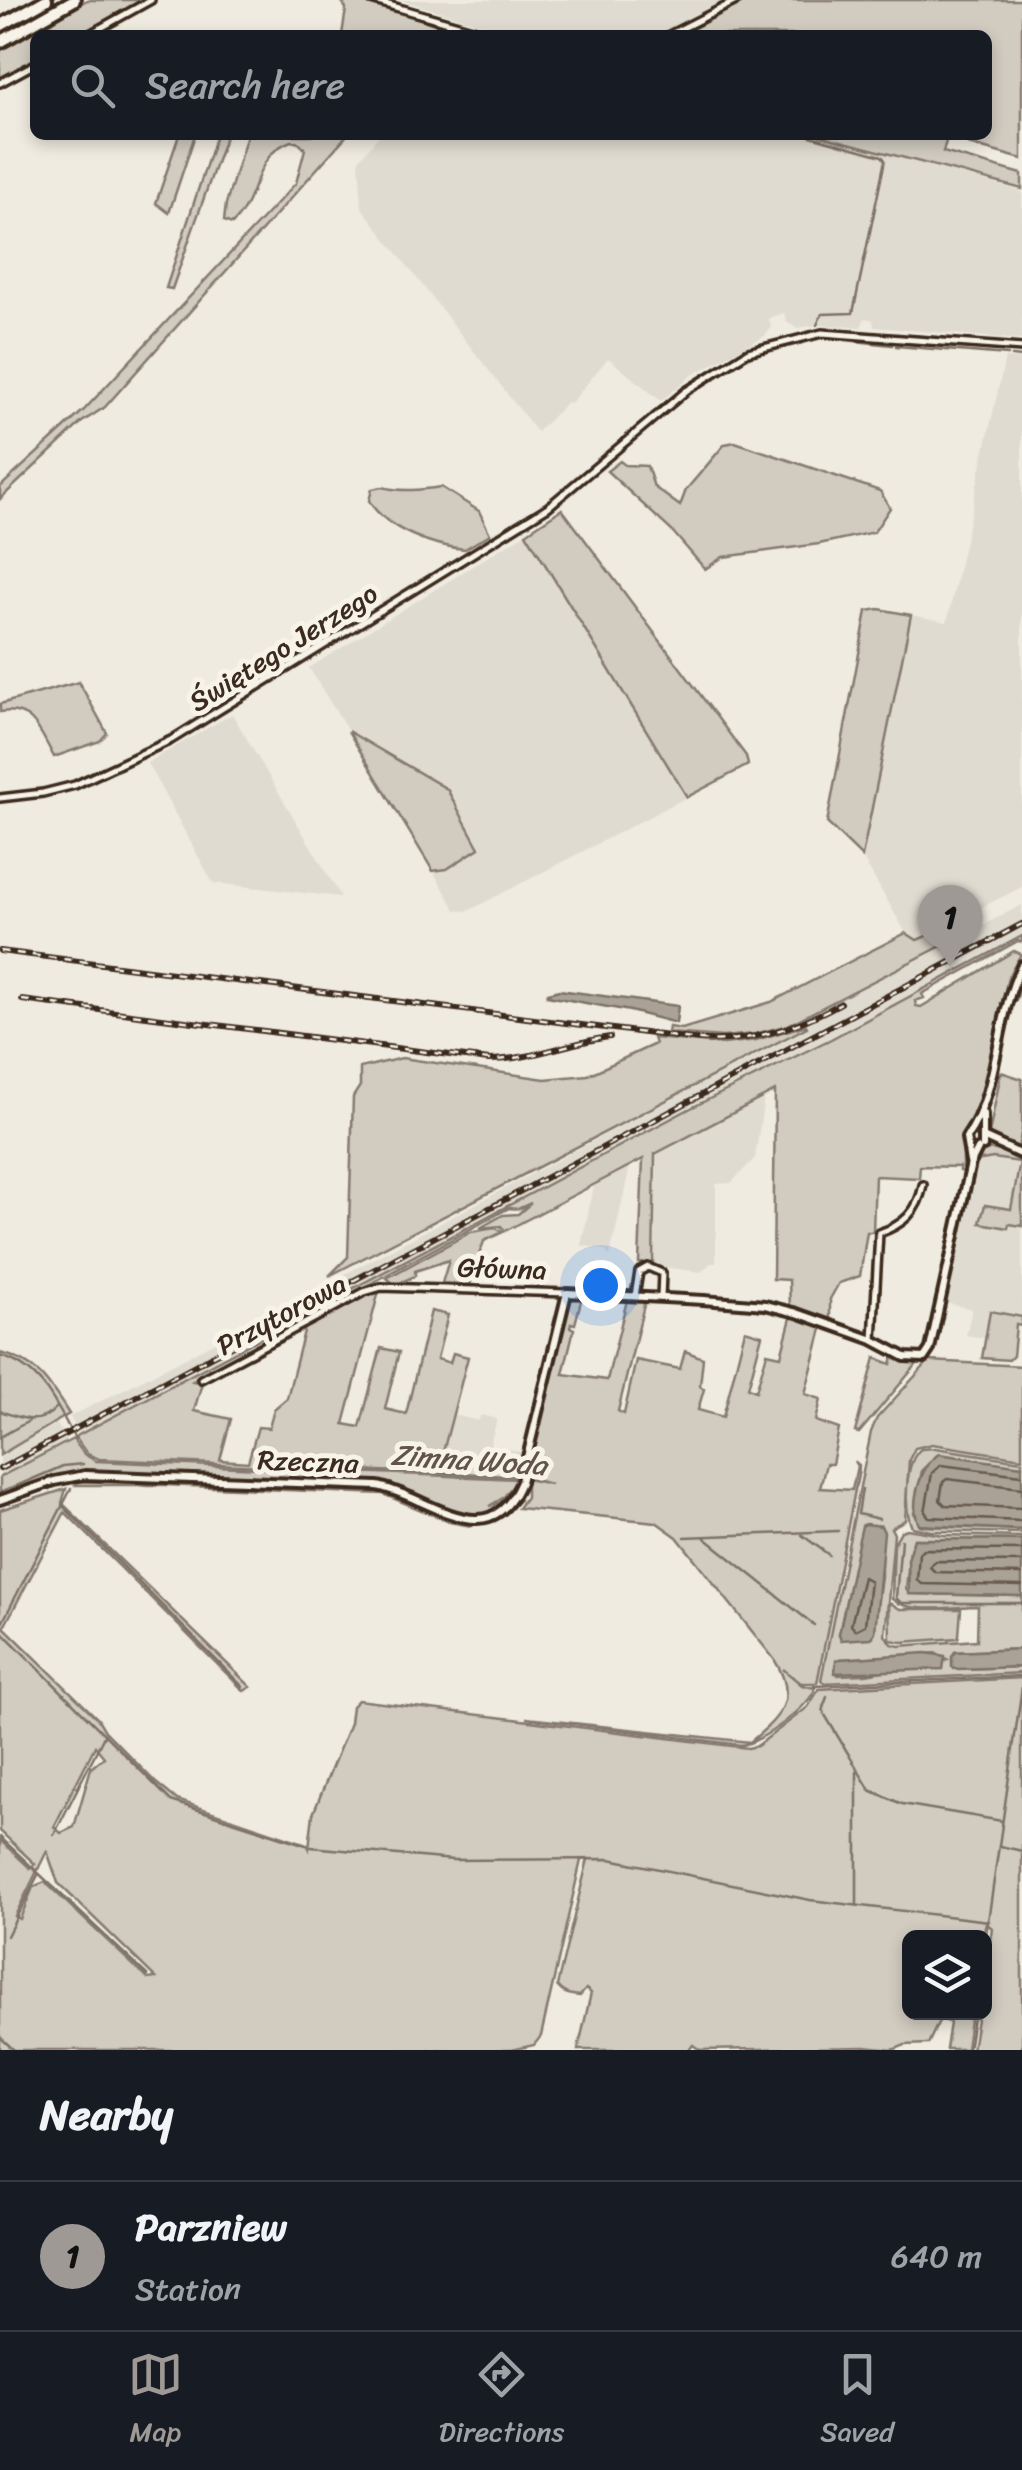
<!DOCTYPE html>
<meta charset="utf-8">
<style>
body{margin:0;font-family:Sriracha,sans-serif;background:#20242c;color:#f1f3f6}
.controls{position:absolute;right:30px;bottom:30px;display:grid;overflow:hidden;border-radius:15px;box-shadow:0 5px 15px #0003}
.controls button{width:90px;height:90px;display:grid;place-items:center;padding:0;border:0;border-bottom:2px solid #363941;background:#171b24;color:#f1f3f6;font:50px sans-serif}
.you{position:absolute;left:600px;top:1285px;width:35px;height:35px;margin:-25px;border:8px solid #fff;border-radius:50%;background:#1a73e8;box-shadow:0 0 0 15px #1a73e833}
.badge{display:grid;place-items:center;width:65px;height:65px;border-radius:50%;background:#9f9995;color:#111;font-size:32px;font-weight:700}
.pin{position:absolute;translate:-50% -82px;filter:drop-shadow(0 2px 5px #0008)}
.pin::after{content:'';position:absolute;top:52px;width:35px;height:30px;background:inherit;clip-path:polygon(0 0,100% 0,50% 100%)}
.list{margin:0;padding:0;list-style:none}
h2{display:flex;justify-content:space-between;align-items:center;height:130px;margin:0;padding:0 40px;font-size:42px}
h2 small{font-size:32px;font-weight:400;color:#9ea1a6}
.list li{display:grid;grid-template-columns:65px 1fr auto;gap:30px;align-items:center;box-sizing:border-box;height:150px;padding:0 40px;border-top:2px solid #363941}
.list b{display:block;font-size:38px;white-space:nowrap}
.list p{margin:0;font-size:32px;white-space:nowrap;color:#9ea1a6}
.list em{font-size:32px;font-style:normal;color:#9ea1a6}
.icon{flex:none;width:55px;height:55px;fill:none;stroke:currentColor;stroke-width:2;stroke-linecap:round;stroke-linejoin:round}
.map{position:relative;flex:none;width:1022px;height:2050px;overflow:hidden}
.search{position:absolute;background:#171b24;box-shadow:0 5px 15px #0003;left:30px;right:30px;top:30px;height:110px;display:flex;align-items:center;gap:25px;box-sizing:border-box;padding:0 35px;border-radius:15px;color:#9ea1a6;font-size:38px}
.sheet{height:280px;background:#171b24}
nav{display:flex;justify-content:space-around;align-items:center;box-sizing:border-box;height:140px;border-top:2px solid #363941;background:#171b24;font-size:28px;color:#9ea1a6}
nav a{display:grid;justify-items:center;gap:5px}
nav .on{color:#9f9995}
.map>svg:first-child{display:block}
.built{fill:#e0dbd0}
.green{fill:#d1cbc0;stroke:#867a6f;stroke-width:2.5;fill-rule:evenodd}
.water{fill:#aaa296;stroke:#7e7266;stroke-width:2.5}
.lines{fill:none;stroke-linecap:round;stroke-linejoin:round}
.shore{stroke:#675a4e;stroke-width:2.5}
.stream{stroke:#7e7266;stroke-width:2.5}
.street-casing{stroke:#3b2a1e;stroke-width:12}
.secondary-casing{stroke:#3b2a1e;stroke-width:14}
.highway-casing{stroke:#3b2a1e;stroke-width:18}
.street{stroke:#f7f3e8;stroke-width:5}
.secondary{stroke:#f7f3e8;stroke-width:6}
.highway{stroke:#f7f3e8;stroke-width:10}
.rail-casing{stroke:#3b2a1e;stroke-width:6}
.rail{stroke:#f7f3e8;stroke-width:2.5;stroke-dasharray:8;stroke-linecap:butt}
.labels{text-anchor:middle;stroke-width:10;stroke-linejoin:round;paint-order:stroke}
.street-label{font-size:28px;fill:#3b2a1e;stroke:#f7f3e8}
.water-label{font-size:30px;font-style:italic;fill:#625448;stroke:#f7f3e8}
</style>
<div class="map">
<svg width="1022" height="2050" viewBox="0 0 1022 2050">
<rect width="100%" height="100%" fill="#efebe0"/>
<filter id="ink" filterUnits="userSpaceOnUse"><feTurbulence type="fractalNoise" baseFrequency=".01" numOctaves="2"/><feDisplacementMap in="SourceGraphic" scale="20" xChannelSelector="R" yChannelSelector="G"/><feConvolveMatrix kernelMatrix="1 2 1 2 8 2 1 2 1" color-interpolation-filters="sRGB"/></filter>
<g filter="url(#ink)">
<g class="built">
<path d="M401,0h324l-68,35h-139z"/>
<path d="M379,135h439l204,56v149l-148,-13 -1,-7 -8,-2 -4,9 -42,-2 -22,3 -10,-6 -3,-9 -15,5 2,10 -6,8 -73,39 -31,26 -53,-43 -38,46 -3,-2 -30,30 -175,-224 -3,-48z"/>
<path d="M1005,358l17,1v528l-105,53 -11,-7 -44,-76 49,-242 36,7z"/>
<path d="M526,533l161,264 -219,114 -12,-1 -23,-39 45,-28 -31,-53 -99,-59 -39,-63z"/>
<path d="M232,714l109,183 -128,-14 -66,-120z"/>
<path d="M1022,905v31l-191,103 -142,70 -609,326 -10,-18 219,-113 517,-277 -50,13 -32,4 -56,-6v-5l71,3 66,-18z"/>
<path d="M764,1098l-9,60 -24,25 -15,1v79h-5l-10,9 -46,-6v-112z"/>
<path d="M993,1158l29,4v155l-32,-5 -6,26 -18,-3 6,-26 -26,-6 30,-142z"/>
<path d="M630,1166l-20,90 -6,-6 -23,-5 13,-59z"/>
<path d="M451,1414l27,7 3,-6 16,4 -7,26 35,8 -6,23 -82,-5z"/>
<path d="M57,1424l10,18 -67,35v-22z"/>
</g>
<g class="green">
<path d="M87,0h55l-63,35h-44v25l-35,19v-31z"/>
<path d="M341,0c43,0 82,21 122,35h-121l4,-26z"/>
<path d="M748,0h274v159l-54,-15 2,-9h17v-100h-306z"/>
<path d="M179,135h16l-26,78 -13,-10z"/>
<path d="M216,135h10l-54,154 -6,-1z"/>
<path d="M247,135h100l-242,272 -23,15 -82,77v-12l84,-77 212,-227 9,-34 -6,-6 -8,-2c-39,14 -31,58 -59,83l-8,-3 2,-17z"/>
<path d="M818,135h127l12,3h-10l-4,14 79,22v15z"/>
<path d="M735,442l145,49 10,17 -16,24 -55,12 -96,13 -18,12 -32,-37 -66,-61 13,-10 5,4 22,1 7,21 26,19 6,-16 39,-46z"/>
<path d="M382,487c19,5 39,3 59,0l38,24 11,23 -25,15c-33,-3 -78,-19 -96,-48l3,-12z"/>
<path d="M562,509l184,247 2,9 -61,32 -161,-264z"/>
<path d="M879,609l32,6 -49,242 -35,-34 40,-212z"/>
<path d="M79,682l28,51 -7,8 -46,16c-14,-25 -21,-51 -54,-45v-8z"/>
<path d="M348,731l99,58 32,59 -32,21 -14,2z"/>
<path d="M948,927l1,15 -161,83 -33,9 -32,3 -55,-4 1,-6 13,2 89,-27 135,-69 11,7z"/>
<path d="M1022,936v6l-4,-1 -96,53 2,4 -9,3 1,5 5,1 93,-56 7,3 -13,23 -5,23 2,2 -4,1 3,5 -24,103 -14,22 -2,39 -4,-1v-4l-40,-1 -1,12 -44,-2 -2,56h-6l-7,44 -21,7 -9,16v21l-40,-13 -1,-27 -16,-1 2,-188 -120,63 -2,111 -14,-2 4,-104 -138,72 -4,-5 -21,2 23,-13 15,-1 13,-11 -13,6 -9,-1 -316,173 9,2 -8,28 37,8 -11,41 28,2 10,-35 11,1 5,-19 13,-11 18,-71 58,-32 16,-4 -35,133 16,3 21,-79 18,4 -14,57 21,5 25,-103 17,4 -11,44 13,4 3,-10 15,4 -30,114 81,6 -420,-18 -12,-5 -12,-17 614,-328 142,-70z"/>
<path d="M806,1025l1,2 -478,249 19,-19 5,-160 7,-11v-18l42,-10 143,21 43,-4 67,-31 -2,-6 71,6 32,-4z"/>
<path d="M1001,1072l21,7v50l-4,19 -29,-14z"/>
<path d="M992,1149l30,8v69l-13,-2 -1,4 -28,-5 5,-18 26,4 9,-47 -27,-4 -17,3 4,-8z"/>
<path d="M495,1228l8,4 -19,9 -14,44 -28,-2 7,-23 -34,11v5l-20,9 -8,-7 84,-46z"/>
<path d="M571,1297h11l-7,27 -4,-1 -1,4 4,2 -11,45 44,6 20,-80 18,1 -27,110 6,3 12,-54 44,9 5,-18 18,7 -3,28 4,3 -6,21 25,7 22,-87 17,5 -14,53 8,3 11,-38 14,3 11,-42 31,11 -18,69 16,5 -5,22 23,8 -7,35h-6l-6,24 32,2 5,-24 -3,-5 5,4 -1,10 -41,208h-16l-18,-14 19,16 13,3c-2,16 -55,56 -74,57l-215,-27 224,24c32,-27 49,-43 24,-83l-97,-122 -21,-15 -138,-14 8,-11v-18l25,5 -25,-6z"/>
<path d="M990,1311l32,6v9l-6,-1 -3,31 -4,4 -27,-2z"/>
<path d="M0,1353c37,8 50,31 69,61l-69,41z"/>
<path d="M894,1353l23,11 -58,69 -4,-1 20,-74 16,6z"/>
<path d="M929,1361l93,5v92l-90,-14 -17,4 -6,12 -4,60 -14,8 3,6 -9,101 7,9 7,2 78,-6 1,-34c-24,0 -67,9 -86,-7l2,-56 7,-12 6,-2 36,6 79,2v3l-108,-1 -4,10 -4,40 3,5 113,2v53l-67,3 -1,17 68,-2v6l-197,10 -4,-3 50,-248 6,-14zM863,1525l18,1v50l-8,61 -34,-3zM937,1653l10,6 -81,15 -28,1 -3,-10 5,-6z"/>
<path d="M73,1439l11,15 12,7 422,18 -15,19 -14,8 12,-3 9,-9c-20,47 -70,9 -99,-3 -12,-5 -27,-6 -40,-8l-291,-10 -27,5 -53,20v-21z"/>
<path d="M935,1448l87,13v5l-85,-11 -15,15 -8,43 9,13 99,4v3l-92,-2 -18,-4c-9,-17 -7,-67 9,-78z"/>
<path d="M88,1478l288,11c45,8 105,64 141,8l3,3 -18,16 -31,10 -21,-4 -67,-28 -219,-9h-89l3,-6z"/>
<path d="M66,1489l-4,14 189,184 -7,4 -179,-179 -61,115 94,92 7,12 50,51 22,18 130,44 2,4 4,-34 37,-91 2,-17 6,-6 390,48 9,-2 51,-39 11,-18 203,-11v372h-50l6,-37 6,-1 1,-37 7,-47 -6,-5 -4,14 -72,1v74l61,1 -5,36h-20l4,-26 -6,-3 -5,1 -11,23 -23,1 -12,5 -28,-3 -165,3 -7,-5 -4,5h-111l13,-57 -5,-4 -6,7c-10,-1 -17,-2 -23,-10l31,-127 -7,1 -40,176 -7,9 -22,5h-512v-210l30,28 5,-4 -35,-33v-321zM95,1746l9,11 -13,11 -17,59 -13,6 -7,-6zM47,1851l11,32 98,95 -8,1 -103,-97 -12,5 -13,32 -5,-3z"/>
<path d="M889,1602l11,7h61l-2,26 -1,3 -56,4 -12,-2z"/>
</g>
<g class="water">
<path d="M559,990l119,16 -2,17 -46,-12 -83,-15 1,-3z"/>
<path d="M939,1454l83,12v64l-103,-5c-10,-22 1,-58 20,-71z"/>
<path d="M866,1524l15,2 3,6 -9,100 -4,6 -30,2 -2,-6 20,-95 3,-13z"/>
<path d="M914,1539l108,1v56l-113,-2 -1,-34z"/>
<path d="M1022,1649v18l-65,2 -5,-2v-11l3,-4z"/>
<path d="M926,1653l19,3 -2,13 -108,4 1,-13 4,-1z"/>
</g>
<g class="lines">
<g class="shore">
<path d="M1022,1475l-81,-10 -9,8 -7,39 4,5 93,4"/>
<path d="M1022,1488l-75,-9 -4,3 -3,18 5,5 77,3"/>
<path d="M1022,1550l-99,-1 -4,4 -2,27 5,4 100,2"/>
<path d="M1022,1562l-87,-1 -5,6 5,5 87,2"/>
<path d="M863,1577l7,4 -5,44 -10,5 -4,-5z"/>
</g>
<g class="stream">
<path d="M807,135l75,21 3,4 -32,153 -31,1 -5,11"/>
<path d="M845,340l47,5"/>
<path d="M896,346l112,9"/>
<path d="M1012,356l10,1"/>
<path d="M1016,1000l6,-19"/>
<path d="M1007,1028l5,-16"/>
<path d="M1002,1051l3,-14"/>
<path d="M990,1101l9,-42"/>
<path d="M977,1111l24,-103"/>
<path d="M986,1123l2,-14"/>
<path d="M963,1168v-32l7,-9"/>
<path d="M0,1356c41,11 56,48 75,83"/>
<path d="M0,1411c21,7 39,16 56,-3"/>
<path d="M0,1437l29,-16"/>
<path d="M862,1489l-4,25 21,5"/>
<path d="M0,1493l63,-27 20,-2"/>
<path d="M0,1505l73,-24 291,9"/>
<path d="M62,1505l181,182"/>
<path d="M802,1535l27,20"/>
<path d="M685,1537l153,-6"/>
<path d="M705,1538l109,87"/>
<path d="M901,1540l-5,58 5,5h121"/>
<path d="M0,1627l71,-138"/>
<path d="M0,1630l171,171 135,44"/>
<path d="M814,1686l208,-10"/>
<path d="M827,1697l-4,11 2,7 45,75 32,14 100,17"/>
<path d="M857,1770v135"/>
<path d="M54,1835l51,-101"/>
<path d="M0,1837l148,139"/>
<path d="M1000,1846l22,5"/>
<path d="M311,1847l142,13 157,-1 200,41 179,21"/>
<path d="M7,1936l31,-61"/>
<path d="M984,1949l38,-262"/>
<path d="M0,2037l14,13"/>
<path d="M968,2050l6,-38"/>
</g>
<defs>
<g id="street">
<path d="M371,0l122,35"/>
<path d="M88,35l63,-35"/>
<path d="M669,35l69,-35"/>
<path d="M0,83l35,-19"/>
<path d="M0,798l43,-5 32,-8 96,-45 377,-233 138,-116 62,-39 74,-19 200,15"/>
<path d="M635,1296l4,-24 9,-5 14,6 -1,25"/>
<path d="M873,1340l6,-107c24,-8 39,-21 44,-48"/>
<path d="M201,1379l163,-87 17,-5 186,6"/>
</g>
<g id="secondary">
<path d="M985,1138l37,17"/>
<path d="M983,1146v-32"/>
<path d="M970,1162l-4,-24c35,-49 28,-119 56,-173"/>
<path d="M703,1300l62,5 32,8 76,27 32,17 19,1 6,-9 41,-186 7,-14"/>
<path d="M0,1500l54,-19 31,-6 292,11c51,9 112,72 144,-4l46,-189 137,7"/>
</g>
<g id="highway">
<path d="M0,26l46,-26"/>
<path d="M0,42l74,-42"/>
</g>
</defs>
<use href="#street" class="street-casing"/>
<use href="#secondary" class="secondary-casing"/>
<use href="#highway" class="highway-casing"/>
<use href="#street" class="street"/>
<use href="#secondary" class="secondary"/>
<use href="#highway" class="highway"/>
<defs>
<g id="rail">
<path d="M0,951l700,89c52,3 96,-12 141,-37"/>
<path d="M22,1000l467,60c42,0 80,-18 121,-23"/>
<path d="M0,1469l1022,-545"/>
</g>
</defs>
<use href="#rail" class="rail-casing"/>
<use href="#rail" class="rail"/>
</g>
</g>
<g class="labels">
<g class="street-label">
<text transform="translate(283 647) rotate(-32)" y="10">Świętego Jerzego</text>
<text transform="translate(502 1268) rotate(2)" y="10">Główna</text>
<text transform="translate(281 1314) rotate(-28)" y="10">Przytorowa</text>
<text transform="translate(308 1461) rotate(2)" y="10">Rzeczna</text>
</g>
<g class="water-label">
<text transform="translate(469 1460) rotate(4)" y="10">Zimna Woda</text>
</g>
</g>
</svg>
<div class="controls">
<button><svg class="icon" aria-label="layers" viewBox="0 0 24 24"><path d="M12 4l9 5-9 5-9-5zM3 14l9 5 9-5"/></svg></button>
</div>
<div class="you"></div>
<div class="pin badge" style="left:950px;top:967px">1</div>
<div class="search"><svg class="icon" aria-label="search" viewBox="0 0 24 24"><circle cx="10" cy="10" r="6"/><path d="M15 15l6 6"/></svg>Search here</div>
</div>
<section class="sheet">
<h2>Nearby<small></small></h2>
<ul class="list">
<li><span class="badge">1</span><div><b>Parzniew</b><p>Station</p></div><em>640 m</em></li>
</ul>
</section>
<nav>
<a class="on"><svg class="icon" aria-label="map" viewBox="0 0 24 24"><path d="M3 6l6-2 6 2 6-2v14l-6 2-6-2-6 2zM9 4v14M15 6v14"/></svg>Map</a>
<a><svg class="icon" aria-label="directions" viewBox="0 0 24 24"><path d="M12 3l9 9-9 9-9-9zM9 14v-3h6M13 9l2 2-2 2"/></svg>Directions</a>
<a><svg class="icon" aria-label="saved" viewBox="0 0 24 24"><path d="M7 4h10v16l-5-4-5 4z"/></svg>Saved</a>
</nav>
